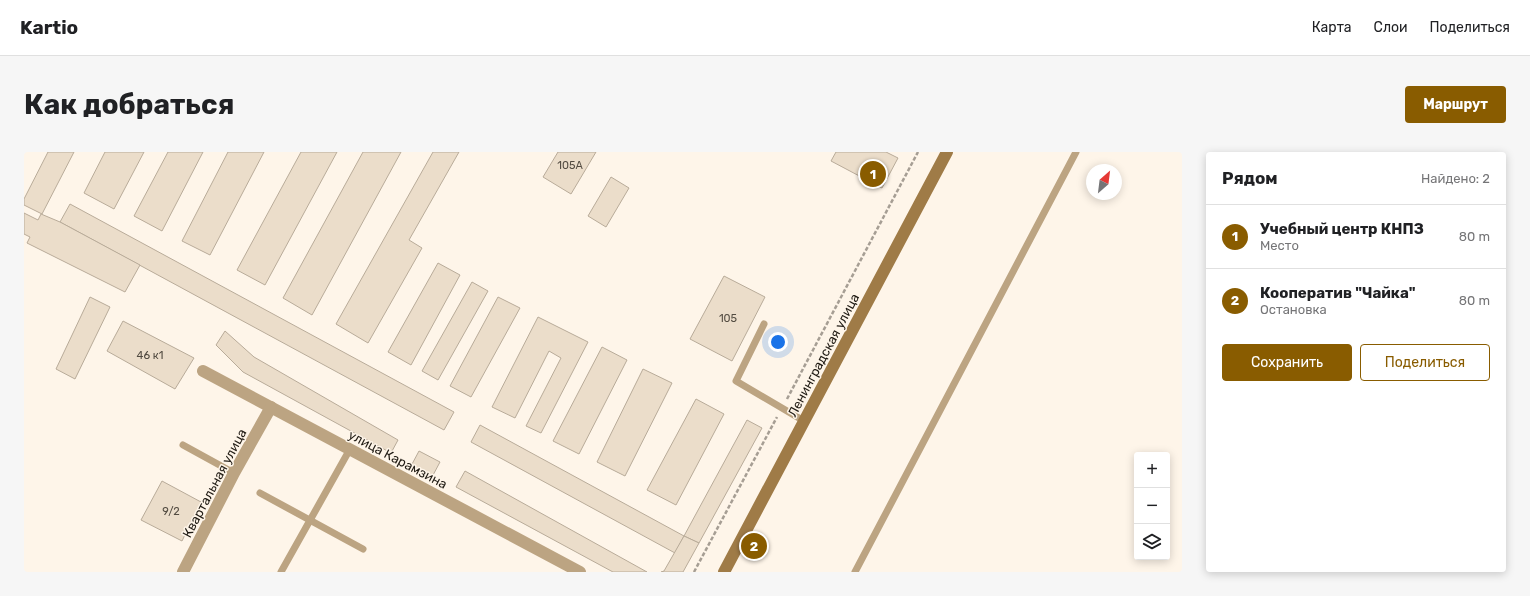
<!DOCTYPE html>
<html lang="ru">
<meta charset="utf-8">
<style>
body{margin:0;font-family:Rubik,sans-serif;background:#f6f6f6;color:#202124}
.controls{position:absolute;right:12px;bottom:12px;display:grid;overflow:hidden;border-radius:4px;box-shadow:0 2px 10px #0003}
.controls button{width:36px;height:36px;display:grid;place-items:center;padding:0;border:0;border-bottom:1px solid #e0e0e0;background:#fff;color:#202124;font:20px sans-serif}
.compass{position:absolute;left:1062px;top:12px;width:36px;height:36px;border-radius:50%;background:#fff;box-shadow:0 2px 10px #0003;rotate:28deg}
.you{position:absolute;left:754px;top:190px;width:14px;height:14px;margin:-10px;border:3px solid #fff;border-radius:50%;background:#1a73e8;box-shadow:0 0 0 6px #1a73e833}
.badge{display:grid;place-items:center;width:26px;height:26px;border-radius:50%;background:#895c00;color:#fff;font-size:13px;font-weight:700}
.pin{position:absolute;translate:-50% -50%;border:2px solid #fff;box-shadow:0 1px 4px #0006}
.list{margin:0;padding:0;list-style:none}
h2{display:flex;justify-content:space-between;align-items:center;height:52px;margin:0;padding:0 16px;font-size:17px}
h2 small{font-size:13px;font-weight:400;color:#757577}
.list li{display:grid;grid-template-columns:26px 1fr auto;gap:12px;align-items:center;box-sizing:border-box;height:64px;padding:0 16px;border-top:1px solid #e0e0e0}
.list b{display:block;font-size:15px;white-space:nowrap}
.list p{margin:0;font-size:13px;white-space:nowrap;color:#757577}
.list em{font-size:13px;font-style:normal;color:#757577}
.actions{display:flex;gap:8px;padding:12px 16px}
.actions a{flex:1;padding:9px 0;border:1px solid #895c00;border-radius:4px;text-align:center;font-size:14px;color:#895c00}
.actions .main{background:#895c00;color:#fff}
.icon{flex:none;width:22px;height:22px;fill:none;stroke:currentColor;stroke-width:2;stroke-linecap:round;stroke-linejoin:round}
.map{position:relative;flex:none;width:1158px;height:420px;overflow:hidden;border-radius:4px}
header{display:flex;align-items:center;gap:24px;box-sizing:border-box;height:56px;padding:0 20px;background:#fff;border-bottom:1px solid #e0e0e0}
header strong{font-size:19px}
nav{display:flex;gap:22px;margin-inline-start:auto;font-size:14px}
.intro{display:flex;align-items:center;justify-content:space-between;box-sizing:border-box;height:96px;padding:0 24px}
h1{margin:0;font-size:28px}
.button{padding:10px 18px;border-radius:4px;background:#895c00;color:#fff;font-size:14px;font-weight:700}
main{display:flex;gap:24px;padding:0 24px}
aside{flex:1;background:#fff;border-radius:4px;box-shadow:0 2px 10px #0003}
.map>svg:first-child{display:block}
.building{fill:#ebddca;stroke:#b8ab99}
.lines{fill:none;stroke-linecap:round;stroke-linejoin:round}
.path{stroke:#a69e94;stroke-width:2.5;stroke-dasharray:4 2;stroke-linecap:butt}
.service{stroke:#bca482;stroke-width:7}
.minor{stroke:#bca482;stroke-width:12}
.secondary{stroke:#9f7b47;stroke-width:12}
.labels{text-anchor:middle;stroke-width:3;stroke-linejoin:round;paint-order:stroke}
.number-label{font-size:11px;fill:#524b41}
.street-label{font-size:13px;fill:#1f1a13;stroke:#fef5e9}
</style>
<header>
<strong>Kartio</strong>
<nav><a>Карта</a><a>Слои</a><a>Поделиться</a></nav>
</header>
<div class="intro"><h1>Как добраться</h1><a class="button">Маршрут</a></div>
<main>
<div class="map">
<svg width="1158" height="420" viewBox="0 0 1158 420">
<rect width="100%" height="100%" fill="#fef5e9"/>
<g class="building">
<path d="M24,0h26l-32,62 -18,-9v-6z"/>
<path d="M81,0h39l-30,57 -30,-16z"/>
<path d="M144,0h35l-41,79 -28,-15z"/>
<path d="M204,0h36l-54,103 -28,-14z"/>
<path d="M277,0h36l-72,133 -28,-15z"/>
<path d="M339,0h38l-89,163 -29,-17z"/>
<path d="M409,0h26l-50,88 13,8 -54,95 -32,-19z"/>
<path d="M534,0h38l-25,42 -28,-17z"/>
<path d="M812,0h50l12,6 -16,30 -51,-27z"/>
<path d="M587,25l18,11 -23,39 -18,-11z"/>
<path d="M46,52l384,208 -10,18 -384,-208z"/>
<path d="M0,61l14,7 3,-6 19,8 80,43 -15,27 -98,-49 3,-6 -6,-3z"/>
<path d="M414,111l22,12 -49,90 -23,-13z"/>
<path d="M700,124l41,21 -33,64 -42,-22z"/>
<path d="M448,130l16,9 -50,89 -16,-9z"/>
<path d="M66,145l20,10 -35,72 -19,-10z"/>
<path d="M474,145l22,11 -49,89 -21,-11z"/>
<path d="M514,165l50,25 -47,91 -15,-7 35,-68 -12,-7 -34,67 -23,-11z"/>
<path d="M99,169l71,37 -19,31 -68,-38z"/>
<path d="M201,179l29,26 144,83 -7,13 -148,-81 -27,-27z"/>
<path d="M578,195l25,13 -48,94 -26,-13z"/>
<path d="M619,217l29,14 -47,93 -28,-14z"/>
<path d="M672,247l28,15 -48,91 -29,-15z"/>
<path d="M723,268l15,8 -63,115 -15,-7z"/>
<path d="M456,273l204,111 -9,17 -204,-111z"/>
<path d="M395,299l21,11 -8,15 -21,-11z"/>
<path d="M441,319l182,101h-34l-157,-85z"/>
<path d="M138,329l39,21 -19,39 -41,-21z"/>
<path d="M660,384l15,7 -16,29h-22l3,-1z"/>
</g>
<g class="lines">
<g class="path">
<path d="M763,247l131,-247"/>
<path d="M670,420l83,-155"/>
</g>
<g class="service">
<path d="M740,172l-28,57 68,40"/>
<path d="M159,293l51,28"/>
<path d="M236,341l103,56"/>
<path d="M257,420l69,-123"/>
<path d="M831,420l221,-420"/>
</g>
<g class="minor">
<path d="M179,219l377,201"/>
<path d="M159,420l51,-99 37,-66"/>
</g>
<path class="secondary" d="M700,420l223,-420"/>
</g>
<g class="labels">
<g class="number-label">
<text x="546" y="17">105А</text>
<text x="704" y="170">105</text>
<text x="126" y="207">46 к1</text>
<text x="147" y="363">9/2</text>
</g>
<g class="street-label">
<text transform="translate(799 203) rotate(-62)" y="5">Ленинградская улица</text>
<text transform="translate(374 307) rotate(28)" y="5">улица Карамзина</text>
<text transform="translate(190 331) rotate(-62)" y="5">Квартальная улица</text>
</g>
</g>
</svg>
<div class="controls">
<button>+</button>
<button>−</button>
<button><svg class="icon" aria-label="layers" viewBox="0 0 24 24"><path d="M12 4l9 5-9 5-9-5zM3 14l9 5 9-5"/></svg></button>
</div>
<svg class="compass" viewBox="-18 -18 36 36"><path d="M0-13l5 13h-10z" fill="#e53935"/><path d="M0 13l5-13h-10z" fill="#757577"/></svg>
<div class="you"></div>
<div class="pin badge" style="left:849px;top:22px">1</div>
<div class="pin badge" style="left:730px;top:394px">2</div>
</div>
<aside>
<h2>Рядом<small>Найдено: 2</small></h2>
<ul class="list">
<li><span class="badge">1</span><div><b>Учебный центр КНПЗ</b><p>Место</p></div><em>80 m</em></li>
<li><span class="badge">2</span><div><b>Кооператив &quot;Чайка&quot;</b><p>Остановка</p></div><em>80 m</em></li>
</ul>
<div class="actions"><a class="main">Сохранить</a><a>Поделиться</a></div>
</aside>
</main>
